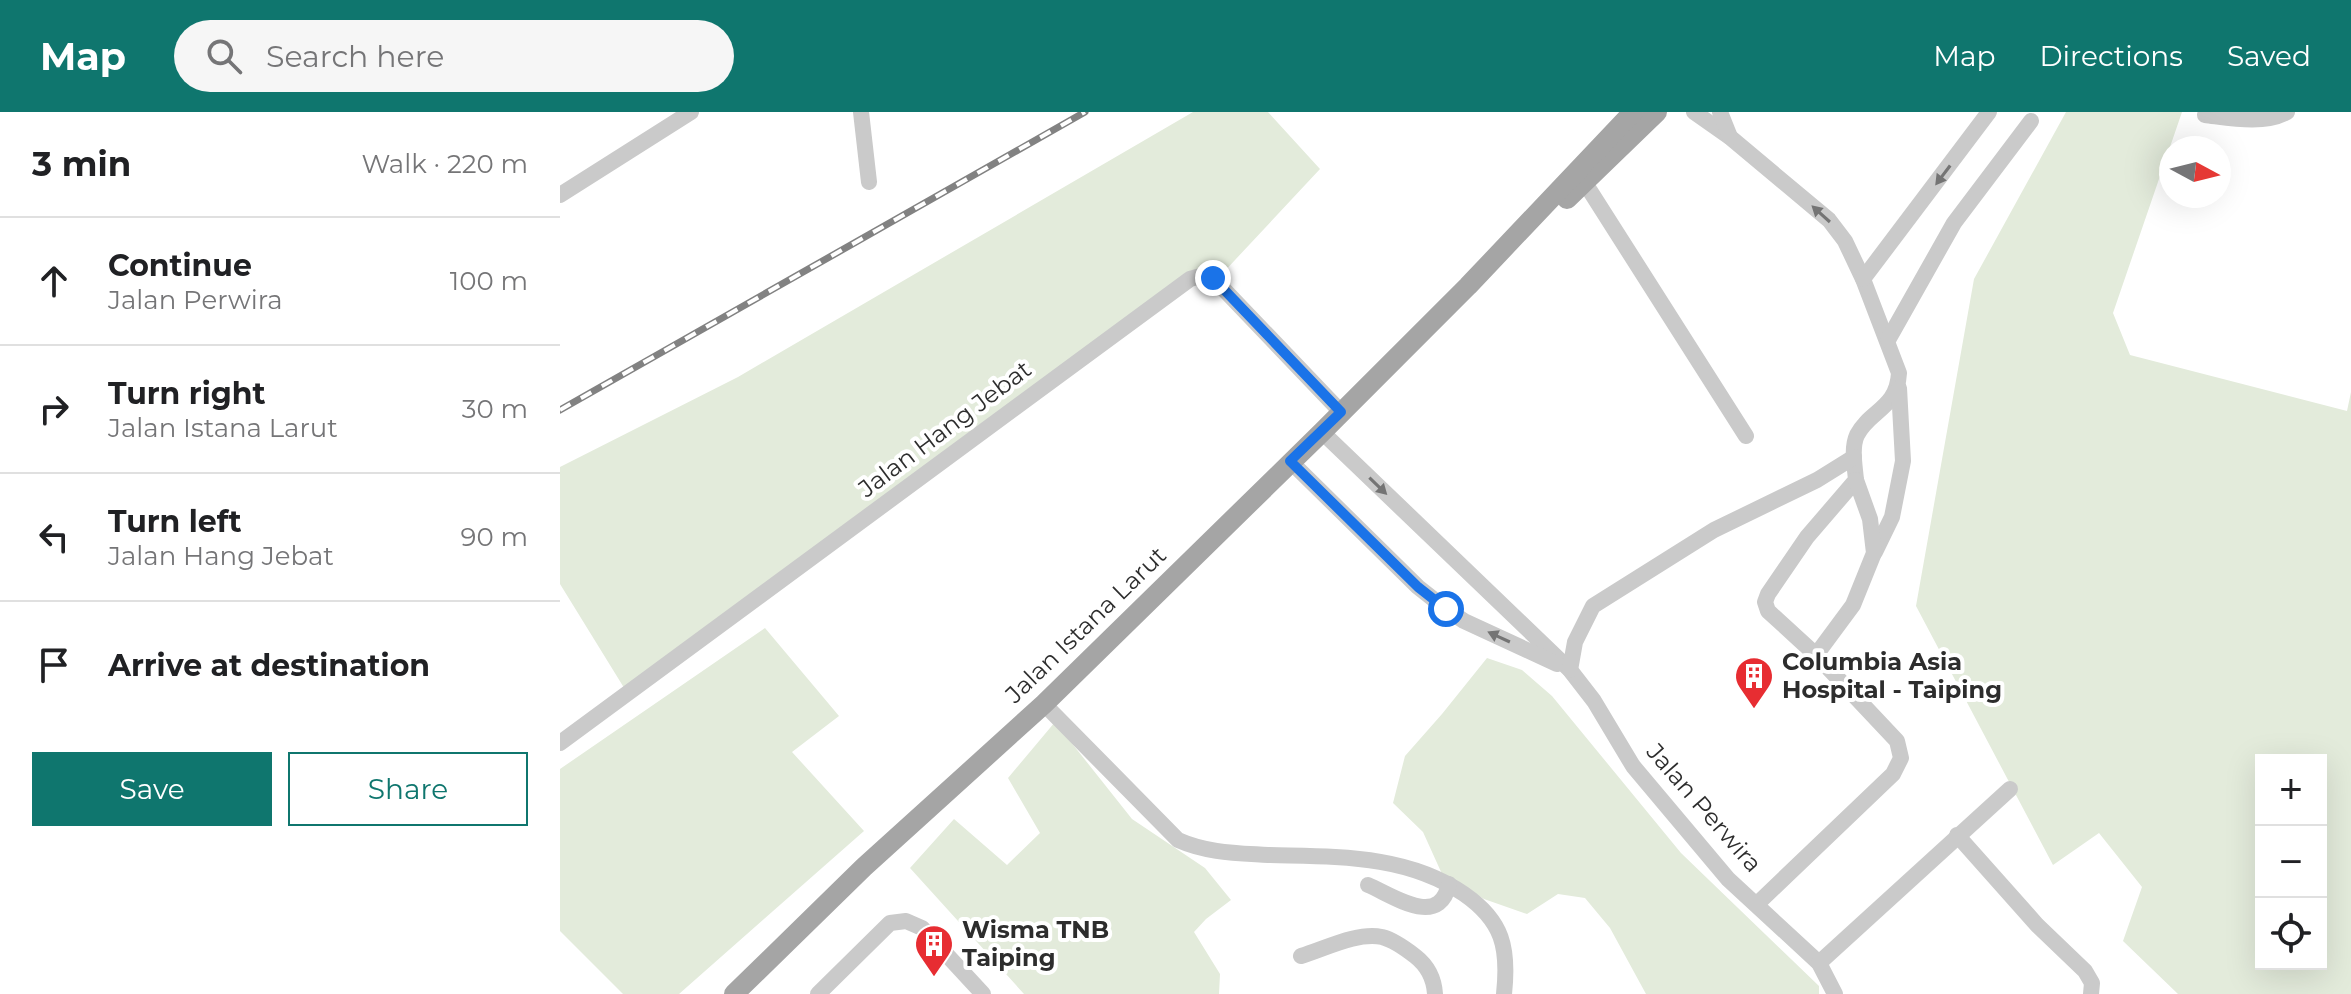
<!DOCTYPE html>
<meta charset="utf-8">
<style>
body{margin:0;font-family:Montserrat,sans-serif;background:#f6f6f6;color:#202124}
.controls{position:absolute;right:24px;bottom:24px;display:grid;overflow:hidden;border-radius:0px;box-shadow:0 8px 32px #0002}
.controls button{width:72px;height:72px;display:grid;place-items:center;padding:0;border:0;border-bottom:2px solid #e0e0e0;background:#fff;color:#202124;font:40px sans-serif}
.compass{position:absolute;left:1599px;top:24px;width:72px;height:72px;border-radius:50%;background:#fff;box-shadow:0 8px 32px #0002;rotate:97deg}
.stop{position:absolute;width:24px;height:24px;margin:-18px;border:6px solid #1a73e8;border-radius:50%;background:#fff}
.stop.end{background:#1a73e8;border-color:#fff;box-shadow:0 2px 8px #0008}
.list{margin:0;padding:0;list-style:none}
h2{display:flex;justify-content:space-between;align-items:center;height:104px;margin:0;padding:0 32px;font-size:34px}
h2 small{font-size:26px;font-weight:400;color:#757577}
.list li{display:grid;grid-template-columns:52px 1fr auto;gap:24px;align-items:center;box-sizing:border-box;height:128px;padding:0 32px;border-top:2px solid #e0e0e0}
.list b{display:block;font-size:30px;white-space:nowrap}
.list p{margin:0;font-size:26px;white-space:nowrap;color:#757577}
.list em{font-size:26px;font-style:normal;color:#757577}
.actions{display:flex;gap:16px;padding:24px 32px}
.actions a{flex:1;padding:18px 0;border:2px solid #0f766e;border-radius:0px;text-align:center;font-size:28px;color:#0f766e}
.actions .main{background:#0f766e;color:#fff}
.icon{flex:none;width:44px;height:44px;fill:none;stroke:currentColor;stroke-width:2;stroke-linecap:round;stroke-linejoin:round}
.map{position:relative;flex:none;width:1791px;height:882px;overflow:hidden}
header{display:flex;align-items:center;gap:48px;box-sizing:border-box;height:112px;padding:0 40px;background:#0f766e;color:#fff}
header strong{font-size:38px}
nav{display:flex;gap:44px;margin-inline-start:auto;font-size:28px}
.search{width:560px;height:72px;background:#f6f6f6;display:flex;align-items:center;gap:20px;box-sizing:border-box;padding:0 28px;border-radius:44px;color:#757577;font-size:30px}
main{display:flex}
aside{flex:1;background:#fff}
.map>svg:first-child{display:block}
.green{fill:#e3ebdb;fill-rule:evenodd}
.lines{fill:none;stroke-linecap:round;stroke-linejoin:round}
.minor{stroke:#cacaca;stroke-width:16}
.major{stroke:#a5a5a5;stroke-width:20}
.rail-casing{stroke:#828282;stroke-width:7}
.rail{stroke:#fff;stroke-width:4;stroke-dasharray:12;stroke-linecap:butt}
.oneway{fill:#747474}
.route{stroke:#1a73e8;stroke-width:10}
.labels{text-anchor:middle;stroke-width:8;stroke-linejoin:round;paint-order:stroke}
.street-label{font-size:24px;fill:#2d2d2d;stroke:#fff}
.poi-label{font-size:24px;font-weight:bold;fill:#2d2d2d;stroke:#fff;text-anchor:start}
</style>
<header>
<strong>Map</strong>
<div class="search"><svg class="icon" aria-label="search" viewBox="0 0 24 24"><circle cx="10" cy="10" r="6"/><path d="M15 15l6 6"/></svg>Search here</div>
<nav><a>Map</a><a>Directions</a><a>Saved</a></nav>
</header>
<main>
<aside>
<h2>3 min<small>Walk · 220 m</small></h2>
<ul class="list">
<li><svg class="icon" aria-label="ahead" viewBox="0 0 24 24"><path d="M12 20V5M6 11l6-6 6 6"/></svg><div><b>Continue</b><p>Jalan Perwira</p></div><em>100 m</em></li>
<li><svg class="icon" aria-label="right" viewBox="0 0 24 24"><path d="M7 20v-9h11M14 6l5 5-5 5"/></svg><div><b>Turn right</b><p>Jalan Istana Larut</p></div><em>30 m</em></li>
<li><svg class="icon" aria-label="left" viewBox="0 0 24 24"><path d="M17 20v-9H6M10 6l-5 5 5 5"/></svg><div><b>Turn left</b><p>Jalan Hang Jebat</p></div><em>90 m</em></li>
<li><svg class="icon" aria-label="arrive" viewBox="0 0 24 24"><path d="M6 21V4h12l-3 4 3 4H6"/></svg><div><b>Arrive at destination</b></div></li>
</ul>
<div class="actions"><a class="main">Save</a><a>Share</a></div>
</aside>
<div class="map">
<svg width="1791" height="882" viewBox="0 0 1791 882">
<rect width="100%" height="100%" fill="#fff"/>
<g class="green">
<path d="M633,0h75l52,57 -99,106 -8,-7 -19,3 -568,420 -66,-107v-117l178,-90z"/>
<path d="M1506,0h116l-69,201 17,42 217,56 4,-19v602h-173l-55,-53 19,-54 -43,-54 -46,32 -137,-259 58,-327zM1701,648h60v204h-60z"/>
<path d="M205,516l74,88 -47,36 72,79 -185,163h-56l-63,-63v-162z"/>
<path d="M927,546l35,12 30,26 129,157 138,133v8h-173l-36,-66 -25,-30 -27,-4 -31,20 -43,-15 -42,-25 -19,-42 -30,-29 12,-47 37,-42z"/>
<path d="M495,610l77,97 73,49 26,32 -25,19 -12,13 26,42 -1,20h-195l-114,-126 44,-49 53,46 33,-32 -32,-55z"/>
</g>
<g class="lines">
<g class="minor">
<path d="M301,0l8,70"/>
<path d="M1134,0l37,26 98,82 16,21 18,38 36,94c-2,36 -29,37 -42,62 -6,13 -2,32 -1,45l-49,57 -39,57 -3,8 3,9 48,44 81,86 4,17 -8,16 -136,130"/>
<path d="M1160,0l10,25"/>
<path d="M1645,3c25,3 59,10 82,-3"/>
<path d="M1025,71l161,253"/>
<path d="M0,83l131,-83"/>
<path d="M1303,167l126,-167"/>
<path d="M1328,228l66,-117 77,-102"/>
<path d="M762,320l248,238 24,31 39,65 95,113 91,84 16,31"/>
<path d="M730,349l128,126 28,22 18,12 93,43"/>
<path d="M1315,440l17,-35 11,-56 -4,-73"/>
<path d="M1256,543l37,-50 21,-52 -4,-34 -14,-39"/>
<path d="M1010,558l5,-28 18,-36 121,-76 103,-50 37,-23"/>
<path d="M484,592l134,136c29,13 59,13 90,15 68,2 138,-1 196,39 39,27 45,54 40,100"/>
<path d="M0,631l630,-464 14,-4 9,3 128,134"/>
<path d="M1397,723l80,90 48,46 7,12 -1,11"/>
<path d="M808,773c26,11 71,44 81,-1"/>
<path d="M741,844c24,-7 55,-24 81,-19 12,3 24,12 33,19 13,10 19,22 20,38"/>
<path d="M1259,851l191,-174"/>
<path d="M258,882l72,-71 16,-2 16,7 61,66"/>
</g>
<g class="major">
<path d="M1007,87l90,-87"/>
<path d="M174,882l130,-127 180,-163 278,-272 146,-146 165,-174"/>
</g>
<defs>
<path id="rail" d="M0,298l525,-298"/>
</defs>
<use href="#rail" class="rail-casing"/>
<use href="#rail" class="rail"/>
</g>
<defs><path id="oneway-solid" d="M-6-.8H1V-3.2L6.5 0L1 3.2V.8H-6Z" transform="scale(2)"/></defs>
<g class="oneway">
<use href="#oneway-solid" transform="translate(1383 63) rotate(127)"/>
<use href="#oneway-solid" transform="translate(1261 102) rotate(-138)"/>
<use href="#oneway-solid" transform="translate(818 374) rotate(44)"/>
<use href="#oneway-solid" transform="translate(939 525) rotate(-155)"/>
</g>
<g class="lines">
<path class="route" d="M653,166l128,134 -51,49 128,126 28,22"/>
</g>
<defs>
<symbol id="building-pin" viewBox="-11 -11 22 30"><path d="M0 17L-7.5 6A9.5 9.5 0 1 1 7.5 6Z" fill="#e72d32" stroke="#fff"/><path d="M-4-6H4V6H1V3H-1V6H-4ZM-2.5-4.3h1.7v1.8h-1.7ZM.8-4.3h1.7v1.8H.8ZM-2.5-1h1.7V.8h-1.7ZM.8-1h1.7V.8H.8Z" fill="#fff"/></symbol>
</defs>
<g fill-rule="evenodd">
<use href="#building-pin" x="1172" y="542" width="44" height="60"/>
<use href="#building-pin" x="352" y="810" width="44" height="60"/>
</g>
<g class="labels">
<g class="street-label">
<text transform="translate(385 317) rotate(-37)" y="8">Jalan Hang Jebat</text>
<text transform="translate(526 513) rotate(-44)" y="8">Jalan Istana Larut</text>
<text transform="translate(1144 696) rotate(49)" y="8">Jalan Perwira</text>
</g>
<g class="poi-label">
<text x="1222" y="558">Columbia Asia<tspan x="1222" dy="28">Hospital - Taiping</tspan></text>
<text x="402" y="826">Wisma TNB<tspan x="402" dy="28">Taiping</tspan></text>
</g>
</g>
</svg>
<div class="controls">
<button>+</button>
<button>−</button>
<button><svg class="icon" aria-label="locate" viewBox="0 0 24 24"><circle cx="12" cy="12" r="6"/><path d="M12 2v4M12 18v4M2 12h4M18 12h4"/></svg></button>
</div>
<svg class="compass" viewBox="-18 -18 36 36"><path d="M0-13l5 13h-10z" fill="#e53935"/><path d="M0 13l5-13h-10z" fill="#757577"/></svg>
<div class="stop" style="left:886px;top:497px"></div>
<div class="stop end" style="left:653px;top:166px"></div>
</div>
</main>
